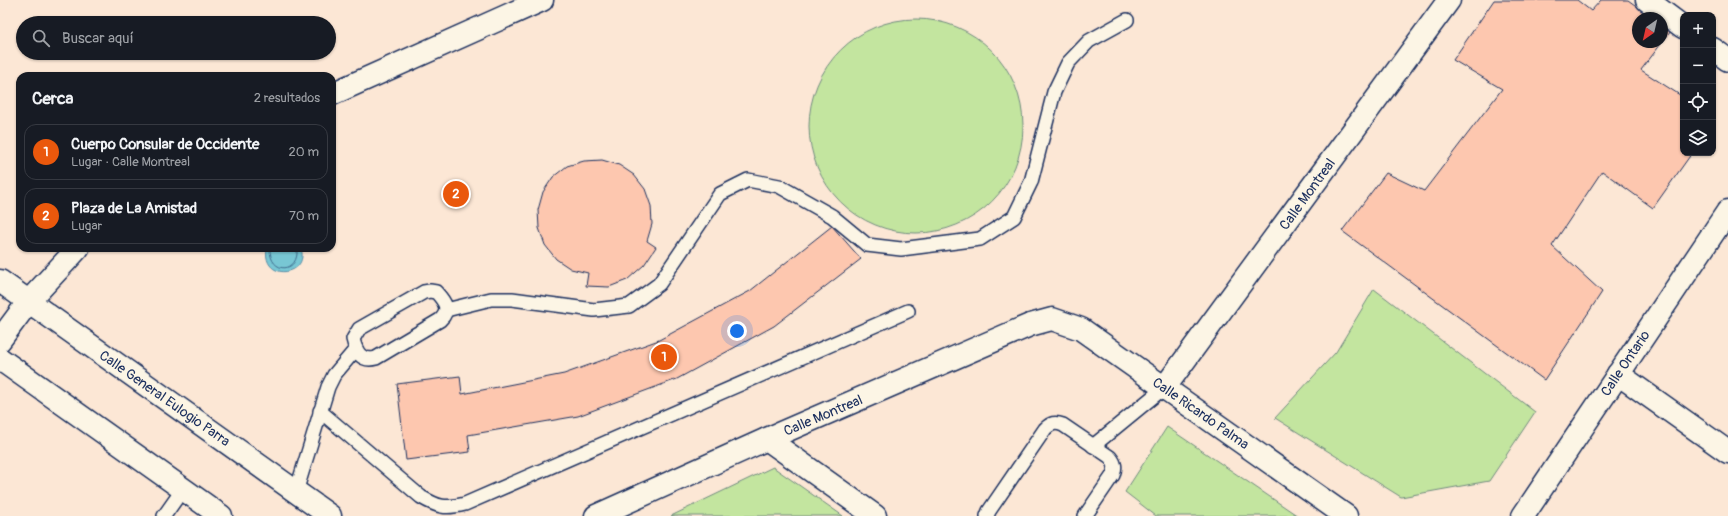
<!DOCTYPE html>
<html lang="es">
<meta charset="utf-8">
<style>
body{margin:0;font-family:Pangolin,sans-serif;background:#20242c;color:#f1f3f6}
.controls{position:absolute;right:12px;top:12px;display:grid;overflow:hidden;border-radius:8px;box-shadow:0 1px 3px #0004}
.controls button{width:36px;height:36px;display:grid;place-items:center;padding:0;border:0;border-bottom:1px solid #363941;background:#171b24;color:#f1f3f6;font:20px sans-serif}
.compass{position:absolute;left:1632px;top:12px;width:36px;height:36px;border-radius:50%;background:#171b24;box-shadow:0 1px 3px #0004;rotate:214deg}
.you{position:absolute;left:737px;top:331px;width:14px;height:14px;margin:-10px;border:3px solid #fff;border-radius:50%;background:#1a73e8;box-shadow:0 0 0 6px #1a73e833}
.badge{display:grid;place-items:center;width:26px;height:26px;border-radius:50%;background:#ea580c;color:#fff;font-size:13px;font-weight:700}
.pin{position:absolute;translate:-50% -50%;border:2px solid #fff;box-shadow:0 1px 4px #0006}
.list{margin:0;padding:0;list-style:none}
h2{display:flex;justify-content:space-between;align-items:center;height:52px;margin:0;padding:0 16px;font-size:17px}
h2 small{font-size:13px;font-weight:400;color:#9ea1a6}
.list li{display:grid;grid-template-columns:26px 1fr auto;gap:12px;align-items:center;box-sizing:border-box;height:56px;margin:0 8px 8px;padding:0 8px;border:1px solid #363941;border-radius:12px}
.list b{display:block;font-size:15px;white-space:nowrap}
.list p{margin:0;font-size:13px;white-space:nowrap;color:#9ea1a6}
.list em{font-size:13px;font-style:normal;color:#9ea1a6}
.icon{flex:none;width:22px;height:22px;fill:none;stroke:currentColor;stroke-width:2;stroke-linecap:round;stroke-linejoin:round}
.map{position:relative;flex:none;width:1728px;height:516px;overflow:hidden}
.search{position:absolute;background:#171b24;box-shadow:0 1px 3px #0004;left:16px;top:16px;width:320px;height:44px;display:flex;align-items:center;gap:10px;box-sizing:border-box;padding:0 14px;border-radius:22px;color:#9ea1a6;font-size:15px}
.panel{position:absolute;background:#171b24;box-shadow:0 1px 3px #0004;left:16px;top:72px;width:320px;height:180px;border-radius:12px}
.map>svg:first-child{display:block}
.green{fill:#c3e59f;stroke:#6f8a7e}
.water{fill:#78c7d4;stroke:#538aa5}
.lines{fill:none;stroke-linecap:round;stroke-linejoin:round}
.shore{stroke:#406c8d;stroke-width:1}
.building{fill:#fdc7af;stroke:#1b2f5e}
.service-casing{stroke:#1b2f5e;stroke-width:16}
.minor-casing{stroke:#1b2f5e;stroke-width:25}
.tertiary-casing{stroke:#1b2f5e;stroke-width:25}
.service{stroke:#fcf5e5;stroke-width:13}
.minor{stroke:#fcf5e5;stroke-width:22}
.tertiary{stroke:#fcf5e5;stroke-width:22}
.labels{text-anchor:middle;stroke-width:3;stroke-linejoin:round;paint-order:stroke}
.street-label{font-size:14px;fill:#1b2f5e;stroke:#fcf5e5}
</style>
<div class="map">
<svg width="1728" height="516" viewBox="0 0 1728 516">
<rect width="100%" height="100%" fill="#fce7d5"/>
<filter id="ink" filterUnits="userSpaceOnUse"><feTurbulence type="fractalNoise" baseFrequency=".025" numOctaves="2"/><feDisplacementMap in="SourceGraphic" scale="8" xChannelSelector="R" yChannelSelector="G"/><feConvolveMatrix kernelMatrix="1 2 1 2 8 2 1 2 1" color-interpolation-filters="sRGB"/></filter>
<g filter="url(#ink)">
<g class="green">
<circle cx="916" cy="126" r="107"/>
<path d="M1374,289l161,123 -46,69 -88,16 -126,-79 61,-66z"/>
<path d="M1167,427l131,89h-142l-31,-24z"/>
<path d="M773,467l70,49h-172z"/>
</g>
<path class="water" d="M267,248h34c9,29 -40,34 -34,0z"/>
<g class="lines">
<path class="shore" d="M270,248c-1,27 30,26 27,0"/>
</g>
<g class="building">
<path d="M1494,0h83l14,11 10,-11h27l25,18h-15v24h24v-17l9,6 -30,39 42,27v56h9l-39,55 -51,-37 -50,75 50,46 -58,88 -202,-149 44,-58 38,18 78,-102 -49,-29z"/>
<path d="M602,160l17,5 15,10 11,14 6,17 1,18 -5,17 9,6 -12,18 -17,15 -18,7 -23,-1 2,-13 -17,-4 -15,-10 -11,-14 -6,-17 -1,-18 5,-18 10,-15 14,-11 17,-5z"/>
<path d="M832,226l29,33 -87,67 -97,53 -99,37 -110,19 2,17 -64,8 -9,-76 63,-8 2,18 102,-20 95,-34 91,-49z"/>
</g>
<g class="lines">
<defs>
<g id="service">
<path d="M430,291l6,1c9,10 15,18 4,28l-64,38c-15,4 -20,-6 -23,-19l6,-10 65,-37z"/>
<path d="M446,310l45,-11h21l82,11 35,-4 30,-22 61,-90 28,-14 31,6 53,30 35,29 34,4 79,-10 34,-22 17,-35 23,-90 14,-29 21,-22 38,-21"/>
<path d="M320,411l101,86c17,10 24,12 44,7l443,-193"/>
<path d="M1093,446l72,-59"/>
<path d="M296,492l32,-105 6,-12 22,-26"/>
<path d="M164,516l19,-27"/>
<path d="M987,516l2,-5 56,-82c6,-6 10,-7 18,-4l47,32c5,6 6,10 3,18l-28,41"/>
</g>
<g id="minor">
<path d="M1647,0l36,27"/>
<path d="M1713,49l15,11"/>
<path d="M332,94l210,-94"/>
<path d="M0,340l29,-39 49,-53"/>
<path d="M1618,374l110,78"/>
<path d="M1165,387l284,-387"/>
<path d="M767,439l108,77"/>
<path d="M596,516l171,-77 263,-114 22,-6 29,10 265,187"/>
<path d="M1523,516l205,-305"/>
</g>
<g id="tertiary">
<path d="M0,281l330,235"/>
<path d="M0,359l221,157"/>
</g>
</defs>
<use href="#service" class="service-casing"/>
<use href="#minor" class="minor-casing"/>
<use href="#tertiary" class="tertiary-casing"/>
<use href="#service" class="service"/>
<use href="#minor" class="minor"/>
<use href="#tertiary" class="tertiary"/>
</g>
</g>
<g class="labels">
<g class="street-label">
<text transform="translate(1307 194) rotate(-54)" y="5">Calle Montreal</text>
<text transform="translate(1625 363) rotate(-56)" y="5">Calle Ontario</text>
<text transform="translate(165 398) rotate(35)" y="5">Calle General Eulogio Parra</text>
<text transform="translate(1201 413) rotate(35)" y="5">Calle Ricardo Palma</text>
<text transform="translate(823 415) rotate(-23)" y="5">Calle Montreal</text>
</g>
</g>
</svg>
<div class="controls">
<button>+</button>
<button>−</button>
<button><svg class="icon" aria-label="locate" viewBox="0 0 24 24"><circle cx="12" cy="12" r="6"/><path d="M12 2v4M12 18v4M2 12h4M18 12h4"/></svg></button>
<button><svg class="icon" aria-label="layers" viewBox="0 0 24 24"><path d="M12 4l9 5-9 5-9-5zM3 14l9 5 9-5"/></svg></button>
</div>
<svg class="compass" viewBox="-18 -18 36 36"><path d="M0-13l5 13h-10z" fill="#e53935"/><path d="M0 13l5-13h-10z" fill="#9ea1a6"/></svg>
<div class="you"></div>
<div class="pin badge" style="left:664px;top:357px">1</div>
<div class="pin badge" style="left:456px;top:194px">2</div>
<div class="search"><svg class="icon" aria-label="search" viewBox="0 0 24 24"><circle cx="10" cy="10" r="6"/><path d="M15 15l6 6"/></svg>Buscar aquí</div>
<section class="panel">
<h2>Cerca<small>2 resultados</small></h2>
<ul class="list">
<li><span class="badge">1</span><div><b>Cuerpo Consular de Occidente</b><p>Lugar · Calle Montreal</p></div><em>20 m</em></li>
<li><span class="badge">2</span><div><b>Plaza de La Amistad</b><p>Lugar</p></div><em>70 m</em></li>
</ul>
</section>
</div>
